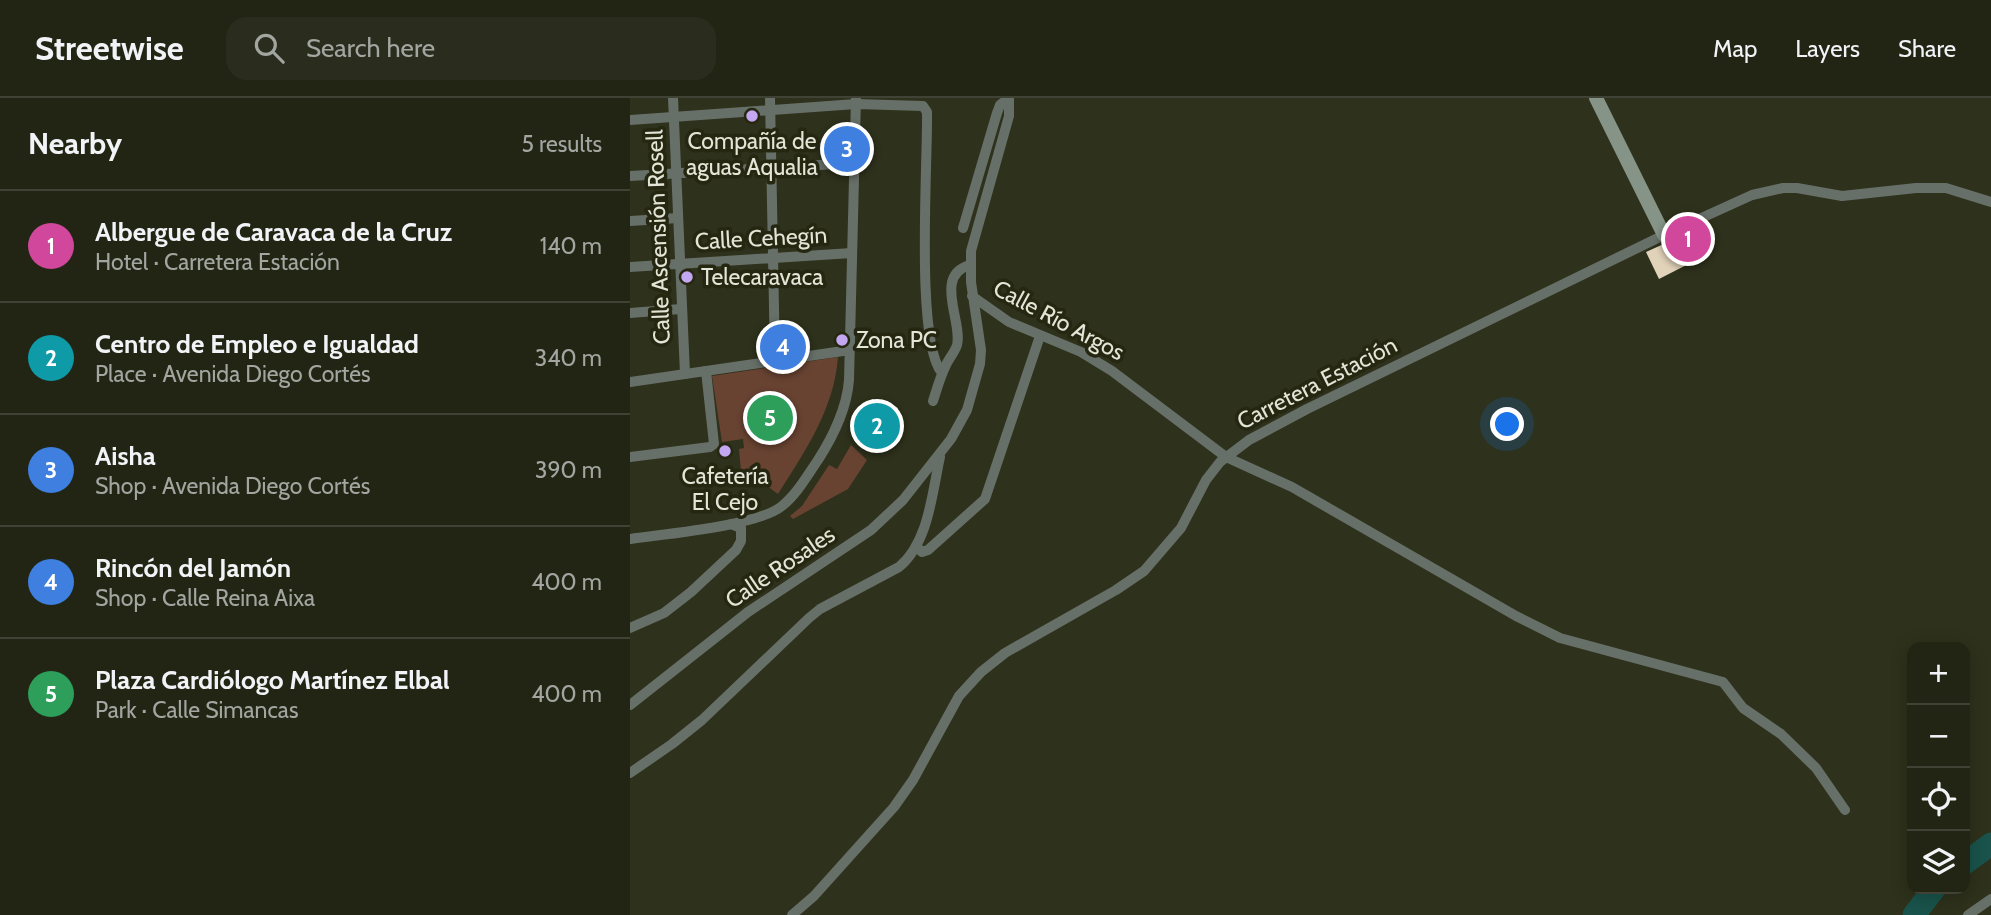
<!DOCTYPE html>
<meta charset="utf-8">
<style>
body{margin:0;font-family:Cabin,sans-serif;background:#2a2d1d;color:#f1f3f6}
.controls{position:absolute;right:21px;bottom:21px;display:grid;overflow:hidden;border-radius:14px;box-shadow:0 4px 18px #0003}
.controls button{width:63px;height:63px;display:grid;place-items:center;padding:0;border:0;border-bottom:2px solid #3f4234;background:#222514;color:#f1f3f6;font:35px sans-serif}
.you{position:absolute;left:878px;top:327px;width:24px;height:24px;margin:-18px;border:5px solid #fff;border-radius:50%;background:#1a73e8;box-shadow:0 0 0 10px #1a73e833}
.badge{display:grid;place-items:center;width:46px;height:46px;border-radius:50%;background:#d93025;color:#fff;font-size:23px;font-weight:700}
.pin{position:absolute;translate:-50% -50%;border:4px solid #fff;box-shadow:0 2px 7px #0006}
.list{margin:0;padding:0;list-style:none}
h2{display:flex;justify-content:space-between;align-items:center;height:91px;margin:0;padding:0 28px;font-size:30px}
h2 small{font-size:23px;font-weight:400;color:#a2a5a0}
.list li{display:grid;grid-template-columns:46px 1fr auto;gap:21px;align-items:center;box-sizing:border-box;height:112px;padding:0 28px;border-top:2px solid #3f4234}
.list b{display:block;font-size:26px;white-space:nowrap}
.list p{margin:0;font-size:23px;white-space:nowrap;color:#a2a5a0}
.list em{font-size:23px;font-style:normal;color:#a2a5a0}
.icon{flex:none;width:38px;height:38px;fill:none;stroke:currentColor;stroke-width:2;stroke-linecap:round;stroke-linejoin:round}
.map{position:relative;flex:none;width:1361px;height:817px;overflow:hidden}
header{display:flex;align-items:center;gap:42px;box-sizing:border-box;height:98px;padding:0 35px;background:#222514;border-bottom:2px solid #3f4234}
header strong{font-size:33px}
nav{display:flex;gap:38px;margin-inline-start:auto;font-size:24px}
.search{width:490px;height:63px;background:#2a2d1d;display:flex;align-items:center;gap:18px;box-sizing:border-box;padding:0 24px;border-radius:21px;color:#a2a5a0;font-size:26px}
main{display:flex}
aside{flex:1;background:#222514}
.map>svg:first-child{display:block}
.green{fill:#694332}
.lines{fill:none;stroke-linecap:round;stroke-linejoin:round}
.river{stroke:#19534b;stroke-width:23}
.building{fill:#e1d2ba}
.street{stroke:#677068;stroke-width:10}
.secondary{stroke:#869488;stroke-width:14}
.poi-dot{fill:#c4a7f1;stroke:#252711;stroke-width:2.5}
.labels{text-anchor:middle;stroke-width:7;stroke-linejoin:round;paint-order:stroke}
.poi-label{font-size:23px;fill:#e3e5d7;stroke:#252711}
.street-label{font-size:23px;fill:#e3e5d7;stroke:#252711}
</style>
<header>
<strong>Streetwise</strong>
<div class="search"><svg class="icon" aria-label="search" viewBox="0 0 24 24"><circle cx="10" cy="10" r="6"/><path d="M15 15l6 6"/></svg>Search here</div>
<nav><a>Map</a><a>Layers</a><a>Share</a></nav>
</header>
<main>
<aside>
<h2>Nearby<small>5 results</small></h2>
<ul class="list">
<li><span class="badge" style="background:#d1479c">1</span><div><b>Albergue de Caravaca de la Cruz</b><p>Hotel · Carretera Estación</p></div><em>140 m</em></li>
<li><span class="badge" style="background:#0f9aa8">2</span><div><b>Centro de Empleo e Igualdad</b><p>Place · Avenida Diego Cortés</p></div><em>340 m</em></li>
<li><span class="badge" style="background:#3f7fe0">3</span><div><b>Aisha</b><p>Shop · Avenida Diego Cortés</p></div><em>390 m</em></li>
<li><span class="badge" style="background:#3f7fe0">4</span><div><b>Rincón del Jamón</b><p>Shop · Calle Reina Aixa</p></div><em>400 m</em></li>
<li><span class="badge" style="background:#2e9e5b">5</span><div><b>Plaza Cardiólogo Martínez Elbal</b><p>Park · Calle Simancas</p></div><em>400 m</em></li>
</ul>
</aside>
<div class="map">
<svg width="1361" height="817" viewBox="0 0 1361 817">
<rect width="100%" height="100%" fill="#2e311b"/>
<g class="green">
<path d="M208,259c-4,53 -33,94 -60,137l-27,-20 -2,3 -8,-6 -2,-22 5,-1 -1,-9 -21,3 -10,-66z"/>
<path d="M221,347l16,15 -19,29 -55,30 -3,-3 12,-10 27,-41 8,4z"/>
</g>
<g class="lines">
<g class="river">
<path d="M1335,765l26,-19"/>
<path d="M1284,817l20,-26"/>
</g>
</g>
<g class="building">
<path d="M1069,130l11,25 -51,26 -13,-27z"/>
<path d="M242,301l26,9 -17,44 -23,-9z"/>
</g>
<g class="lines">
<g class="street">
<path d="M43,0l12,276"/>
<path d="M140,0l5,262"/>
<path d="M0,22l226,-16 67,2 4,6c1,49 -12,230 15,261"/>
<path d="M0,78l224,-13"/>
<path d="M0,123l48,-3"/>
<path d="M333,130l34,-115 3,-8 9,-7"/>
<path d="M0,169l222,-14"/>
<path d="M342,198l37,26 72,30 31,19 114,86 66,30 224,129 44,22 163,44 20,26 38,26 35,34 29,42"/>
<path d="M0,215l51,-4"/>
<path d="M0,284l220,-32"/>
<path d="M303,303c4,-12 7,-24 13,-36 3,-7 9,-13 11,-20 6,-23 -24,-70 13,-80"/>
<path d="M0,359l80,-10 4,-3 -8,-73"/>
<path d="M0,441c34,-5 128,-13 152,-33 15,-12 25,-30 36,-46 15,-23 29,-53 31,-80l7,-282"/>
<path d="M287,449l5,5 6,-2 57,-51 55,-163"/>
<path d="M0,530l34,-15 27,-21 45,-42 5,-9v-13l-10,-4"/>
<path d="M0,607l118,-93 123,-82 32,-30 48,-61 16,-29 13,-46 1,-14 -10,-68v-31l38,-135v-18"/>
<path d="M0,675l42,-29 30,-24 107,-102 11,-9 79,-42c30,-25 33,-74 41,-110"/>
<path d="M162,817l22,-19 80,-89 19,-27 46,-84 22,-24 24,-19 111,-63 28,-19 37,-43 25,-48 14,-18 29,-22 58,-31 357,-174 88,-40 31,-7h14l45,8 74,-8h30l45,14"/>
<path d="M1338,817l23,-16"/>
</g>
<path class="secondary" d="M966,0l68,137"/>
</g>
<g class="poi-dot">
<circle cx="122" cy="18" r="7"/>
<circle cx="57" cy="179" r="7"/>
<circle cx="212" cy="242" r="7"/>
<circle cx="95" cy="353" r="7"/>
</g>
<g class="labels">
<g class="poi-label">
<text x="122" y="51">Compañía de<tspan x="122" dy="26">aguas Aqualia</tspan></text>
<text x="71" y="187" text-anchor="start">Telecaravaca</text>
<text x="226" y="250" text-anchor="start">Zona PC</text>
<text x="95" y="386">Cafetería<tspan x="95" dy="26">El Cejo</tspan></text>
</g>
<g class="street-label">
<text transform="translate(28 139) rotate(-92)" y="8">Calle Ascensión Rosell</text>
<text transform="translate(131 140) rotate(-3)" y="8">Calle Cehegín</text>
<text transform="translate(429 222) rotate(28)" y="8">Calle Río Argos</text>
<text transform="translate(687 285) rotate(-27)" y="8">Carretera Estación</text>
<text transform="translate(150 469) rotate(-34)" y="8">Calle Rosales</text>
</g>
</g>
</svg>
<div class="controls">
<button>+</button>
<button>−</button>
<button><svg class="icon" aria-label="locate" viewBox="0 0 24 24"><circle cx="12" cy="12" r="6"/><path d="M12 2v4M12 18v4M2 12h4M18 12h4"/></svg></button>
<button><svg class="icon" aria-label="layers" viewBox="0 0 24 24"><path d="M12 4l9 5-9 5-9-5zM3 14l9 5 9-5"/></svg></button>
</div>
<div class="you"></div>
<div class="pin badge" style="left:1058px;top:141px;background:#d1479c">1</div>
<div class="pin badge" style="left:247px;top:328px;background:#0f9aa8">2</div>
<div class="pin badge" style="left:217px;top:51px;background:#3f7fe0">3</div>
<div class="pin badge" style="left:153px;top:249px;background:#3f7fe0">4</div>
<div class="pin badge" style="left:140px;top:320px;background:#2e9e5b">5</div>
</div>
</main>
